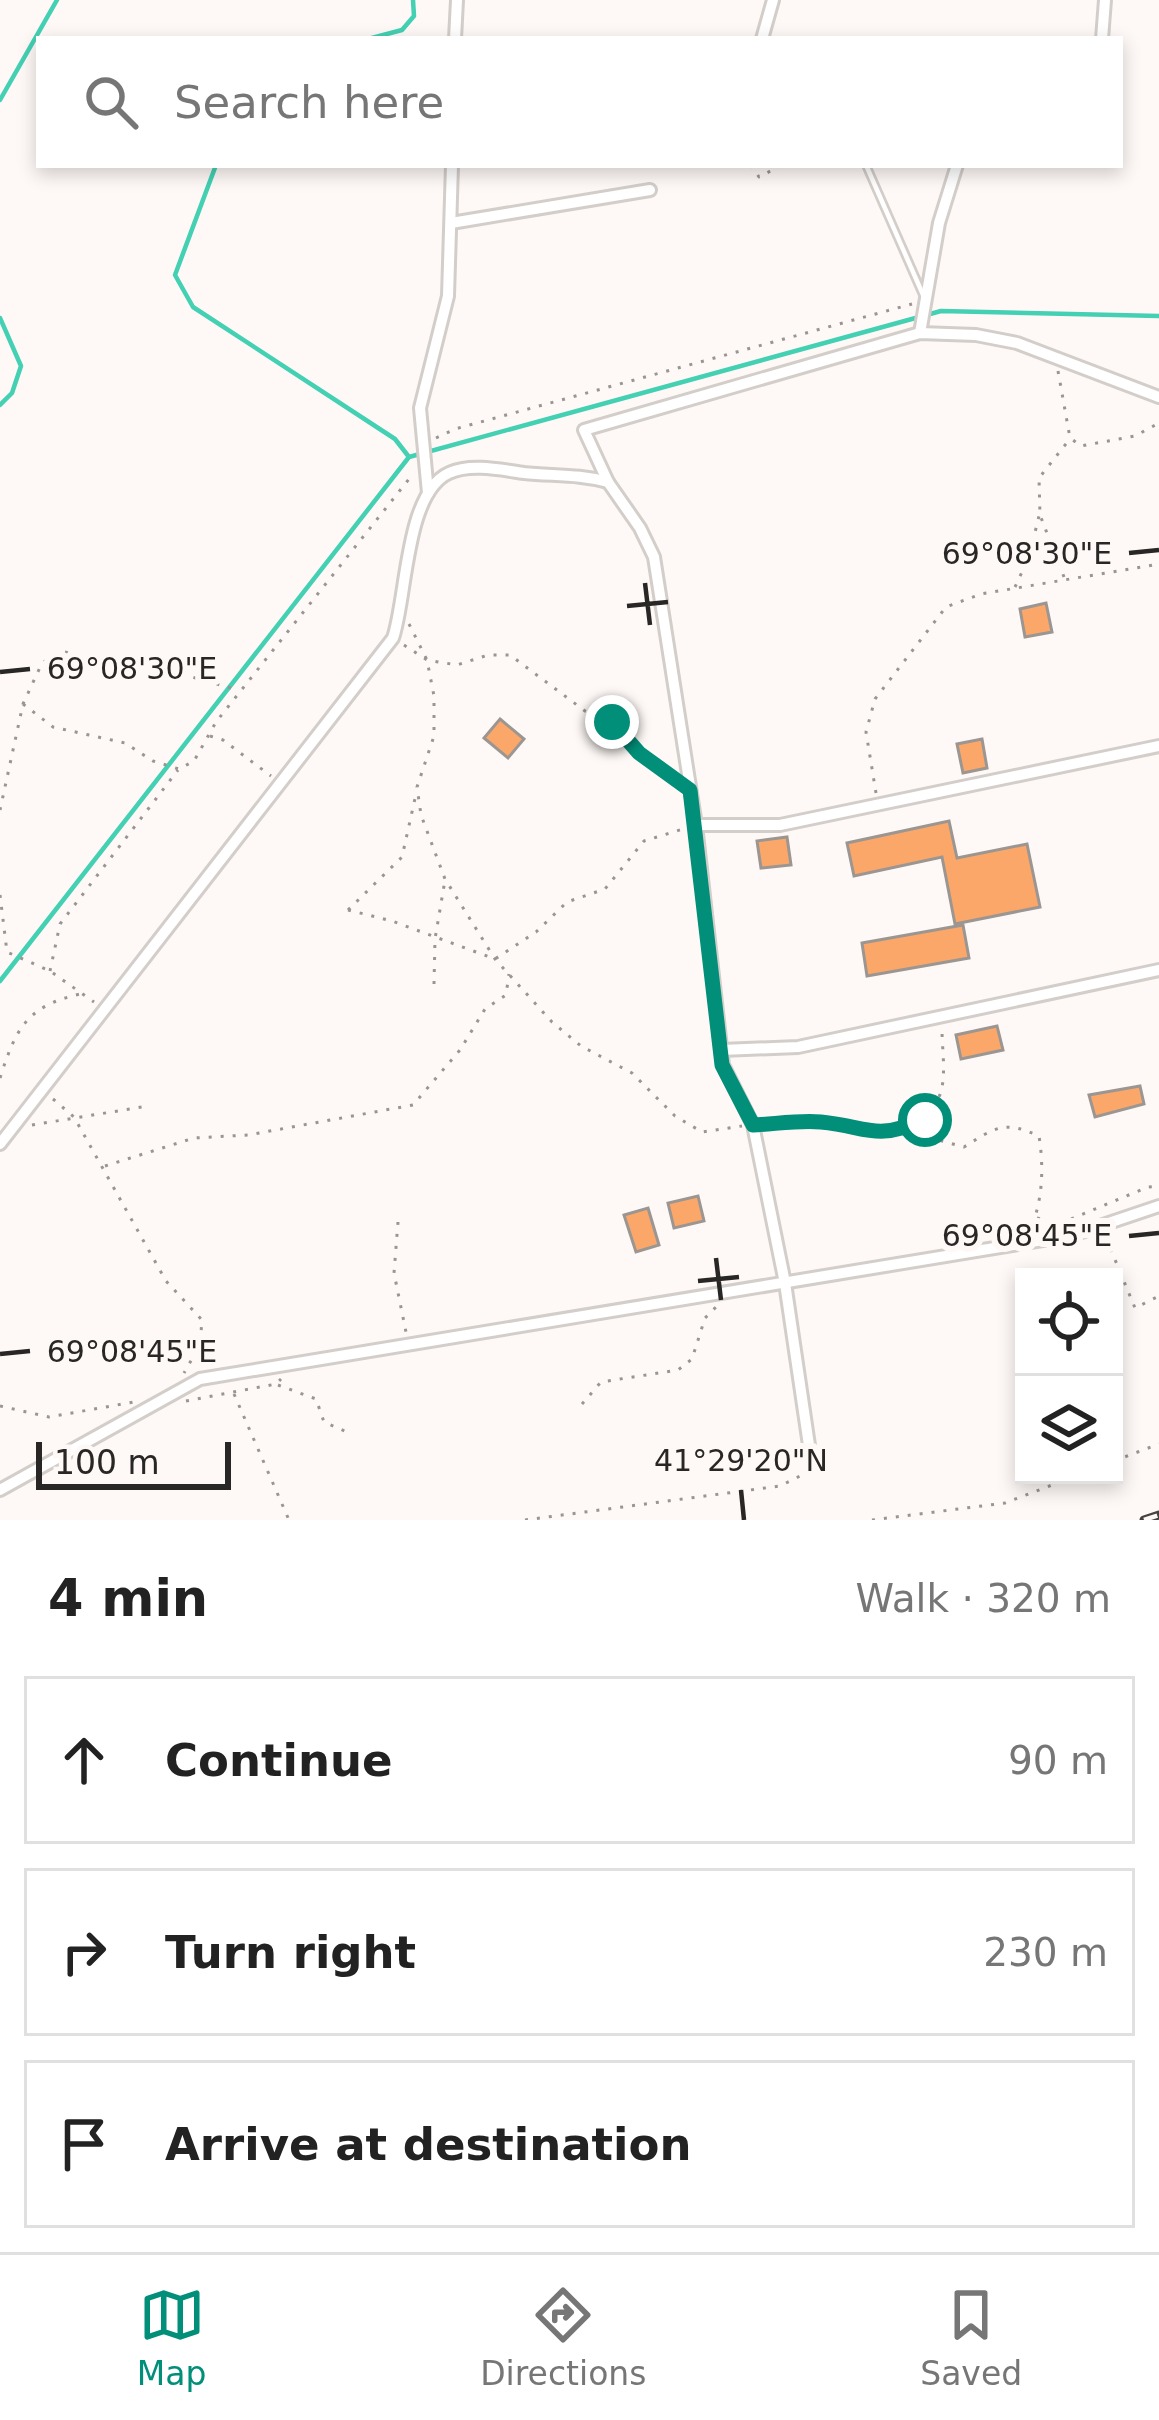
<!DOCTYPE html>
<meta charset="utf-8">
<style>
body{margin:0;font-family:"DejaVu Sans",sans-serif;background:#f6f6f6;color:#222}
.controls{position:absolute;right:36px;bottom:36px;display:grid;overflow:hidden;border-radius:0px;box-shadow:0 6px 18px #0003}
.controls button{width:108px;height:108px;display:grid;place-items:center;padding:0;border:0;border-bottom:3px solid #e0e0e0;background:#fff;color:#222;font:60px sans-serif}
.scale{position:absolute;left:36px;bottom:30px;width:195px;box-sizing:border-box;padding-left:12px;border:6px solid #292725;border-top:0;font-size:33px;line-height:42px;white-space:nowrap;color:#292725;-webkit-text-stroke:9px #fef9f6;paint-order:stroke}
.stop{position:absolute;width:36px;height:36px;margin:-27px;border:9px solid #028f79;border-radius:50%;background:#fff}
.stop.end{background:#028f79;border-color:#fff;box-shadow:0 3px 12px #0008}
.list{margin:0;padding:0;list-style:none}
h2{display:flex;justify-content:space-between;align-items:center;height:156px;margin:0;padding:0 48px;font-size:51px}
h2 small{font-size:39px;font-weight:400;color:#767676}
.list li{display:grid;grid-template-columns:78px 1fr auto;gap:36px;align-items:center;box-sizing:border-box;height:168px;margin:0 24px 24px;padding:0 24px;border:3px solid #e0e0e0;border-radius:0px}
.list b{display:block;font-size:45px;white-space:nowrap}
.list em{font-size:39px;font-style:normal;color:#767676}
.icon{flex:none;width:66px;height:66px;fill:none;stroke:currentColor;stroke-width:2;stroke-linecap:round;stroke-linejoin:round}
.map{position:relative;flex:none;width:1159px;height:1520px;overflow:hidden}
.search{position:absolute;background:#fff;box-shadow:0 6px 18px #0003;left:36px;right:36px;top:36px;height:132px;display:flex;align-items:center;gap:30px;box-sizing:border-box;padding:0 42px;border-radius:0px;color:#767676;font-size:45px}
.sheet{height:732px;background:#fff}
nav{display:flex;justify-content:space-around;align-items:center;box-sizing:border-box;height:168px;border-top:3px solid #e0e0e0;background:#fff;font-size:33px;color:#767676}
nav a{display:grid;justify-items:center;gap:6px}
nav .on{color:#028f79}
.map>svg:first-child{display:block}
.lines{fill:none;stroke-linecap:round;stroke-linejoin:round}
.stream{stroke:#43d0b3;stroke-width:4.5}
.building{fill:#fca76a;stroke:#9c9692;stroke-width:3}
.lane-casing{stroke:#d4ceca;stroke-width:10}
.street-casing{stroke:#d4ceca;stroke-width:16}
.path{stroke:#999593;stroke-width:3;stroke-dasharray:3 9;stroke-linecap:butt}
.lane{stroke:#fff;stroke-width:4.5}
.street{stroke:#fff;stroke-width:10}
.rail-casing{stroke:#44413f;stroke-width:9}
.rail{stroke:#fef9f6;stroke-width:4.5;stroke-dasharray:14;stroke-linecap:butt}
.route{stroke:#028f79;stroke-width:15}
.ticks{fill:none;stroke:#292725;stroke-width:4.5}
.ticks-label{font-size:30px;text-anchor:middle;fill:#292725;stroke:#fef9f6;stroke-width:12;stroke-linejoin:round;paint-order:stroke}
</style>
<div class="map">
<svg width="1159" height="1520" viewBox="0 0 1159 1520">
<rect width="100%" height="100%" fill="#fef9f6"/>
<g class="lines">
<g class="stream">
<path d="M368,39l34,-9 12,-14 -1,-16"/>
<path d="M0,100l57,-100"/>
<path d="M216,165l-41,110 18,32 202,132 14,18"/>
<path d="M0,318l21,48 -9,27 -12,12"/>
<path d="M0,981l409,-524 532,-146 218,5"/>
</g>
</g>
<g class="building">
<path d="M1046,603l6,29 -27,5 -5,-28z"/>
<path d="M500,719l24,20 -16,19 -24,-20z"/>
<path d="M982,739l5,29 -24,5 -6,-29z"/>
<path d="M949,821l8,37 70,-14 13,63 -85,17 -13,-67 -88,19 -7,-33z"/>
<path d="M787,837l4,28 -30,3 -4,-27z"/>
<path d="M963,925l6,33 -102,18 -5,-33z"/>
<path d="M997,1026l6,24 -42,9 -5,-24z"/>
<path d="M1140,1086l4,18 -49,13 -6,-22z"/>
<path d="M698,1196l6,25 -30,7 -6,-25z"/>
<path d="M648,1208l11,37 -23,7 -12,-37z"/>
</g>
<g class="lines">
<defs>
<path id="lane" d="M866,165l58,132"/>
<g id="street">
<path d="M455,39l2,-39"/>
<path d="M762,39l11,-39"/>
<path d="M1102,39l3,-39"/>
<path d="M451,223l199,-33"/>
<path d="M920,333l19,-110 18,-58"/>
<path d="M428,493l-8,-85 28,-112 4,-131"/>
<path d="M696,825h84l379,-79"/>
<path d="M721,1050l77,-3 361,-77"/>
<path d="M0,1144l393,-506c14,-41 12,-145 56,-165 22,-10 53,-3 75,0 29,3 55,1 84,9"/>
<path d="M810,1452l-25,-169 -32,-158 -30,-60 -27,-240 -42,-268 -14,-29 -32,-46 -24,-52 336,-97 56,2 41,8 142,54"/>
<path d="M0,1490l200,-111 873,-144 86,-29"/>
</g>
</defs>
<use href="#lane" class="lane-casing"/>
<use href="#street" class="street-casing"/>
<g class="path">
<path d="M751,165l8,12 23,-12"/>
<path d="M1058,371l12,67 11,8 54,-10 24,-13"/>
<path d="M436,438l19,-9 457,-125"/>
<path d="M1064,577l-24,-62 -1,-37 30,-38"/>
<path d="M1015,587l14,-30 10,-41"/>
<path d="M409,624l18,36 7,36v40l-17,51 4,28 24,64 50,80 57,63 29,24 51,27 43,43 27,16 40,-6"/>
<path d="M404,645l23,15 30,5 31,-10h22l75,56 27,11 27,31 36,26"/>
<path d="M23,704l30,23 72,16 28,18 26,8 15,-8 22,-39 197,-248"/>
<path d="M210,736l13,4 48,36"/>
<path d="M876,793l-10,-61 9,-33 71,-92 35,-13 178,-30"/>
<path d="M0,810l23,-106 19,-41 20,-12 72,22 51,2 53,15"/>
<path d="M0,895l7,57 43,19 44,31"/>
<path d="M348,910l44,11 103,38 41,-27 31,-30 38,-13 39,-48 39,-12"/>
<path d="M348,910l54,-53 14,-63"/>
<path d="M50,971l10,-47 118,-154"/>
<path d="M434,984l1,-45 10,-59"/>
<path d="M0,1078c16,-50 27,-72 80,-84"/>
<path d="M53,1099l21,18 92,164 36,39 -2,25 -16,28"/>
<path d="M926,1122l12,18 26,7c32,-20 40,-27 75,-11 5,31 4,67 -10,96"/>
<path d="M763,1124c19,0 39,-4 58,-2 43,4 94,30 118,-25 8,-18 3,-47 3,-67"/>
<path d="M32,1125l116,-19"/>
<path d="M105,1166l89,-28 54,-3 165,-30 47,-55 25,-41 21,-14 3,-21"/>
<path d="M1037,1218l22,6 89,-37 11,-1"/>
<path d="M398,1222l-4,51 12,59"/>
<path d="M1106,1238l29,70 24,-12"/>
<path d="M278,1385l38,14 8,23 23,10"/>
<path d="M234,1394l55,126"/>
<path d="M186,1401l90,-17 5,-5"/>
<path d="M582,1404l19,-22 77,-12 14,-11 13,-41 12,-12"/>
<path d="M0,1406l49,11 85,-15"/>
<path d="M1114,1461l45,-17"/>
<path d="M525,1520l255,-34 28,-14 1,-9"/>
<path d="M872,1520l133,-17 73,-28"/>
</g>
<use href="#lane" class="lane"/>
<use href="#street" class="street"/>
<defs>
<path id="rail" d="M1144,1520l15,-5"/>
</defs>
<use href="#rail" class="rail-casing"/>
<use href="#rail" class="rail"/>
</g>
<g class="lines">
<path class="route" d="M612,722l27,31 51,37 32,275 31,60c22,-1 47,-5 68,-3 49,5 52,19 104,-2"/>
</g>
<path class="ticks" d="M1129,553l30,-3M645,583l5,42M627,606l41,-4M0,672l30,-3M1129,1236l30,-3M716,1258l5,42M698,1281l41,-4M0,1354l30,-3M741,1490l3,30"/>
<g class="ticks-label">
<text x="1027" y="564">69°08'30"E</text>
<text x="132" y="679">69°08'30"E</text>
<text x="1027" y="1246">69°08'45"E</text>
<text x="132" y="1362">69°08'45"E</text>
<text x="741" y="1471">41°29'20"N</text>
</g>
</svg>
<div class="controls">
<button><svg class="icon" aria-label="locate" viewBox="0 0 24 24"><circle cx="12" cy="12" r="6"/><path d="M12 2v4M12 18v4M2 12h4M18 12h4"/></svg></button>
<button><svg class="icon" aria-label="layers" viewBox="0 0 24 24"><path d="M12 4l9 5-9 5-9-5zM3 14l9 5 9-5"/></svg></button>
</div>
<div class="scale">100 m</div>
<div class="stop" style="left:925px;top:1120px"></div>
<div class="stop end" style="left:612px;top:722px"></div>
<div class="search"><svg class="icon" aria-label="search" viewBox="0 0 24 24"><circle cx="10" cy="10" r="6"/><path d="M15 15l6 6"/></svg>Search here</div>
</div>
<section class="sheet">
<h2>4 min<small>Walk · 320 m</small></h2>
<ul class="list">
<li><svg class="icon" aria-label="ahead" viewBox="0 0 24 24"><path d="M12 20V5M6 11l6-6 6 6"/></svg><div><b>Continue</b></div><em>90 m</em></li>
<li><svg class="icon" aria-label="right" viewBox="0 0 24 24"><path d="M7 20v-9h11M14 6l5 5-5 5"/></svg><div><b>Turn right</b></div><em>230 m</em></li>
<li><svg class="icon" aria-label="arrive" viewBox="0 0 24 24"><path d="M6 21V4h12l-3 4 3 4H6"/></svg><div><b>Arrive at destination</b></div></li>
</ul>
</section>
<nav>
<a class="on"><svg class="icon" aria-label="map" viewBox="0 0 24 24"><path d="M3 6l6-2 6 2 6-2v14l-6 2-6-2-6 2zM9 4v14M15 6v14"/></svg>Map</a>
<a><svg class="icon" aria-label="directions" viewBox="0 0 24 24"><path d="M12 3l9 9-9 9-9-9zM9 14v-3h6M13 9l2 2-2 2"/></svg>Directions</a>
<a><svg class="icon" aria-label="saved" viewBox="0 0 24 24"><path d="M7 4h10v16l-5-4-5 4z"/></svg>Saved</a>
</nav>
